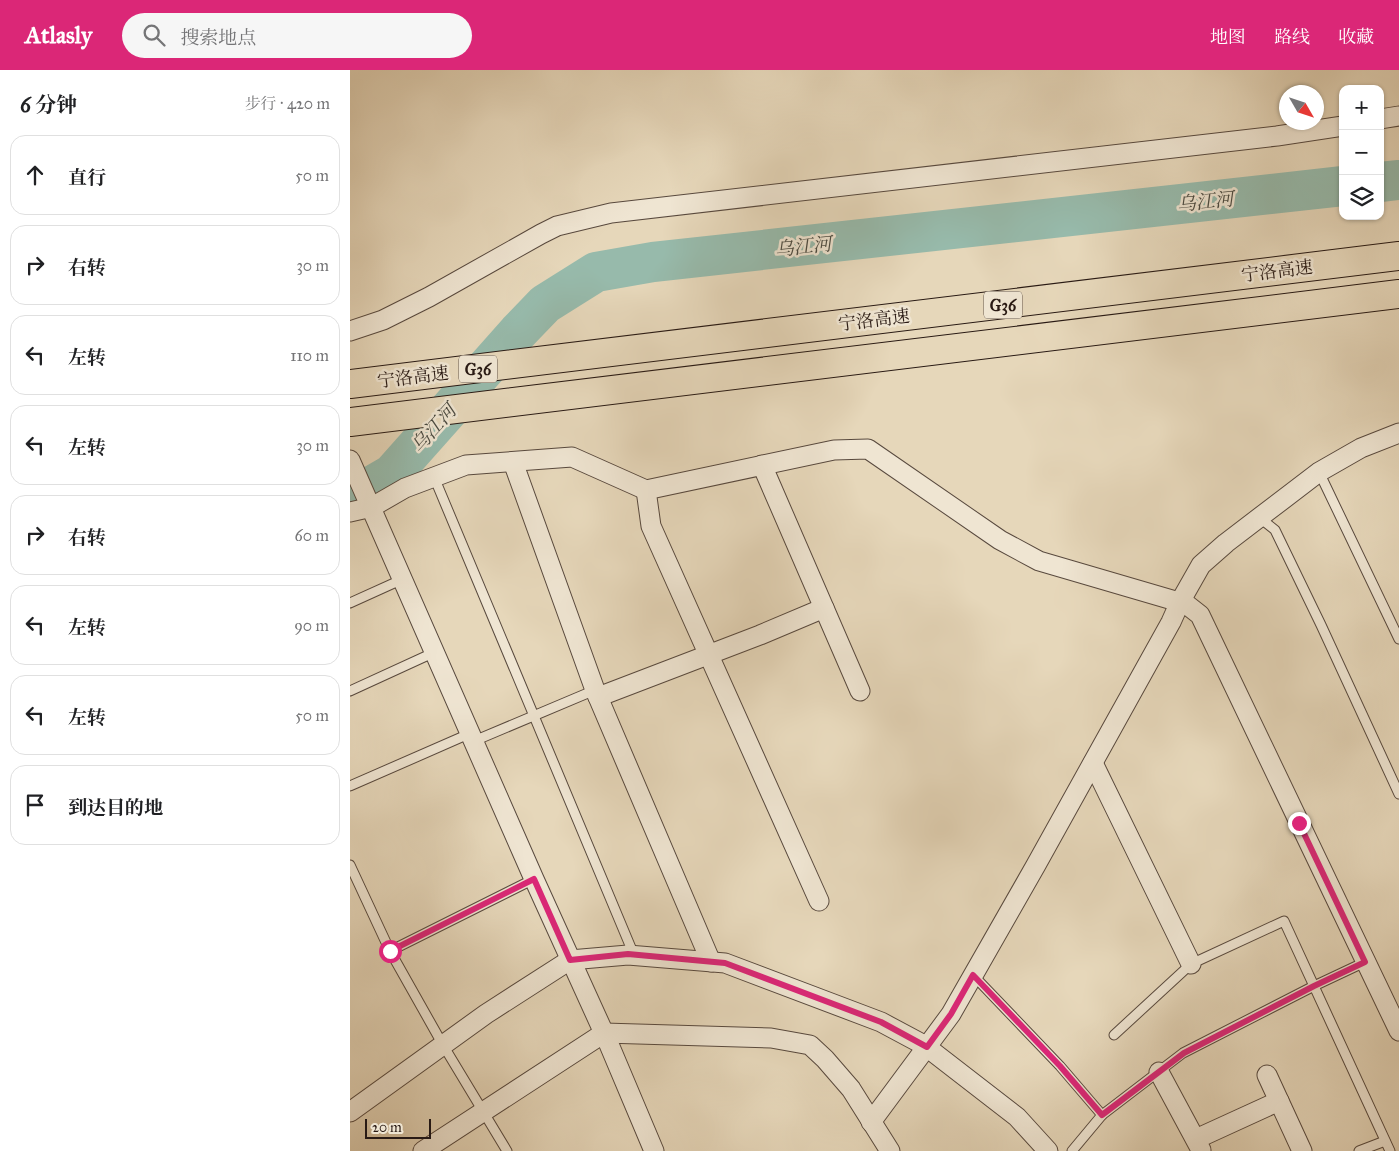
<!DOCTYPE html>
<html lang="zh">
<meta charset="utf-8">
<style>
body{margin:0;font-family:"IM FELL Great Primer","Noto Serif SC",serif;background:#f6f6f6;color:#202124}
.controls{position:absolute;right:15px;top:15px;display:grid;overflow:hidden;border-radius:10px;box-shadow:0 1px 4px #0004}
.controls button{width:45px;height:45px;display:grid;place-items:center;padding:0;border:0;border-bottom:1px solid #e0e0e0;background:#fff;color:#202124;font:25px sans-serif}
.compass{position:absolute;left:929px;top:15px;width:45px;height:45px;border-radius:50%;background:#fff;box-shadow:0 1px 4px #0004;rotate:129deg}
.scale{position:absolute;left:15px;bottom:12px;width:66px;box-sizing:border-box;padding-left:5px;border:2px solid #291a14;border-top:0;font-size:14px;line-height:18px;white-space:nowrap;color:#291a14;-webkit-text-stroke:4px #efe5d2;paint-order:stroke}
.stop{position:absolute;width:15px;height:15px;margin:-11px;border:4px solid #db2777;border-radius:50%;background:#fff}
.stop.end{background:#db2777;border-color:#fff;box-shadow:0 1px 5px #0008}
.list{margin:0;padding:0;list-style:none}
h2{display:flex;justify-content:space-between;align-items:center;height:65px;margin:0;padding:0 20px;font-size:21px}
h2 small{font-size:16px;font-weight:400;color:#757577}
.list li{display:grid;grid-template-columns:32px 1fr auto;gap:15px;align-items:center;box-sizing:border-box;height:80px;margin:0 10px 10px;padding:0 10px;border:1px solid #e0e0e0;border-radius:15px}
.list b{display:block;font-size:19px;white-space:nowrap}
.list em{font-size:16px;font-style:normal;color:#757577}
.icon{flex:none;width:28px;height:28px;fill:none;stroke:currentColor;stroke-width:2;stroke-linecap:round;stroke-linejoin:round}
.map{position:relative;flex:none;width:1049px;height:1081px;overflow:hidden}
header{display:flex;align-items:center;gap:30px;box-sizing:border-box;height:70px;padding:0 25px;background:#db2777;color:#fff}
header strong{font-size:24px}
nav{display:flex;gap:28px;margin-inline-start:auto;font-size:18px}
.search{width:350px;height:45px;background:#f6f6f6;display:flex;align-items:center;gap:12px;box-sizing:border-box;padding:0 18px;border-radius:28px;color:#757577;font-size:19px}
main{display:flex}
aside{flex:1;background:#fff}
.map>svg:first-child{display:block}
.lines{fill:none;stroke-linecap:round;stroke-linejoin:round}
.river{stroke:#97baab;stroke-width:40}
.lane-casing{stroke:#58493e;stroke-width:11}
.street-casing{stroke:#58493e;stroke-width:21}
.highway-casing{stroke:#291a14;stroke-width:30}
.lane{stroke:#efe5d2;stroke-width:9}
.street{stroke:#efe5d2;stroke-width:19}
.highway{stroke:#e6d7ba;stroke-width:28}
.route{stroke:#db2777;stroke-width:6}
.labels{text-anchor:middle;stroke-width:5;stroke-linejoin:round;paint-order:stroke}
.shield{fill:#efe5d2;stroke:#64574d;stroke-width:1}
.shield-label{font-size:16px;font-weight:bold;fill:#291a14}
.street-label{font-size:18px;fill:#291a14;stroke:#efe5d2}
.water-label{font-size:19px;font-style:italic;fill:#4a4a41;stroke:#efe5d2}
</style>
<header>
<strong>Atlasly</strong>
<div class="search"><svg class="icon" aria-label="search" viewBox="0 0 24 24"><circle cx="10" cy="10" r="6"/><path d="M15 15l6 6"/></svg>搜索地点</div>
<nav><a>地图</a><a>路线</a><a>收藏</a></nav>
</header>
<main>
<aside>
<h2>6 分钟<small>步行 · 420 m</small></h2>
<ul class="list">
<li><svg class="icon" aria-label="ahead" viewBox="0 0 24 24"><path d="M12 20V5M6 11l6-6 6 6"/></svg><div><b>直行</b></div><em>50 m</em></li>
<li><svg class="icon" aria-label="right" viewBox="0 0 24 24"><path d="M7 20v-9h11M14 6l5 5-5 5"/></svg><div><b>右转</b></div><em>30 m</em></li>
<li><svg class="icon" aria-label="left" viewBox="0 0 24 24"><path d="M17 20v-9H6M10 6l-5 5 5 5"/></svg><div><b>左转</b></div><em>110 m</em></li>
<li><svg class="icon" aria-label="left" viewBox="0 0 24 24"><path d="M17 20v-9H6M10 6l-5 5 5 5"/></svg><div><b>左转</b></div><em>30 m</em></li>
<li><svg class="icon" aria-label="right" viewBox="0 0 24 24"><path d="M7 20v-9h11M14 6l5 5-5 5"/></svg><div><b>右转</b></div><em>60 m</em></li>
<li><svg class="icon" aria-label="left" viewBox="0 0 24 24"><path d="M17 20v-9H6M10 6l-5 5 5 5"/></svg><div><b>左转</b></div><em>90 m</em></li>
<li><svg class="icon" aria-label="left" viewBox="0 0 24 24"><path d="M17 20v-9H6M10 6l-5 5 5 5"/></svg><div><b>左转</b></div><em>50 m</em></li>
<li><svg class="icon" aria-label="arrive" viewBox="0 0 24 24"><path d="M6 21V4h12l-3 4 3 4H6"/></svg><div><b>到达目的地</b></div></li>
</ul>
</aside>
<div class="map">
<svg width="1049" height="1081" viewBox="0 0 1049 1081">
<rect width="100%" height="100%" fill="#e6d7ba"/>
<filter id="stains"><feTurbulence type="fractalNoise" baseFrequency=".004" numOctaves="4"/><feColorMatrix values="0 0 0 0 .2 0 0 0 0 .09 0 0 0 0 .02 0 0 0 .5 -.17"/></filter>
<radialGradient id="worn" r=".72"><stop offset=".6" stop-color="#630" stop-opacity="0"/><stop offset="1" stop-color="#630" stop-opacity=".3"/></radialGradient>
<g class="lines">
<g class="river">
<path d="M1030,112l19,-2"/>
<path d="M0,422l18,-4 24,-14 126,-142 27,-28 51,-32 57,-10 690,-76"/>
</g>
<defs>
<g id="lane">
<path d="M969,402l80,167"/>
<path d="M84,407l200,478"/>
<path d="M910,448l15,12 46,95 78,169"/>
<path d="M0,533l53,-24"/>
<path d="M0,621l85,-39"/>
<path d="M124,671l121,-51"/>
<path d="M0,716l121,-53"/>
<path d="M0,795l40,86 53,94 64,106"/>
<path d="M40,881l144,-72"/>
<path d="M623,905l87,91 42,49"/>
<path d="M764,965l77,-71 93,-43 106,230"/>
<path d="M722,1081l30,-36 81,-62 131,-67 51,-24"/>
<path d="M1009,1081l26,-10"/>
</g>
<g id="street">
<path d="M1030,49l19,-3"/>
<path d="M0,261l33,-11 46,-23 112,-63 16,-8 54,-13 666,-77 66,-10"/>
<path d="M0,390l184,419 74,163 46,109"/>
<path d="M163,392l82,228 116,272"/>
<path d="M412,395l98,226"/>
<path d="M296,420l5,36 168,375"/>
<path d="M0,442l22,-5 33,-19 61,-23 106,-8 74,33 188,-40 34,-1 132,91 39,21 147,43 14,11 199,416"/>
<path d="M248,627l162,-62 64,-27"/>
<path d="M743,693l98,201"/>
<path d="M809,1002l42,78"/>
<path d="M917,1005l35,76"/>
<path d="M0,1042l136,-98 84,-54 58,-5 97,8 156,59 43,23 93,72 31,34"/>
<path d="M521,1052l80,-108 85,-149 135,-243 9,-20 21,-37 25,-22 93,-71 42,-24 38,-15"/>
<path d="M846,1069l83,-38"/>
<path d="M73,1081l181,-118 167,5 39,7 15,14 26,30 39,62"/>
</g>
<g id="highway">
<path d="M0,314l1049,-128"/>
<path d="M0,352l1049,-128"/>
</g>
</defs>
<use href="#lane" class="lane-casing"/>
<use href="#street" class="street-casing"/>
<use href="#highway" class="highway-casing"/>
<use href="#lane" class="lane"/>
<use href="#street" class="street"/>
<use href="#highway" class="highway"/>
</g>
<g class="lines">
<path class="route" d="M40,881l144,-72 36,81 58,-6 97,9 156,59 46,25 24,-33 22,-39 87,91 42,49 82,-62 130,-67 51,-24 -66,-139"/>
</g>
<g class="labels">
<g class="shield">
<rect x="634" y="221.5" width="38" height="27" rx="4"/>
<rect x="109" y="285.5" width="38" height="27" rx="4"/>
</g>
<g class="shield-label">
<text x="653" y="241">G36</text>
<text x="128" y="305">G36</text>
</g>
<g class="street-label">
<text transform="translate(927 201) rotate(-7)" y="6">宁洛高速</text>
<text transform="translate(524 250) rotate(-7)" y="6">宁洛高速</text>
<text transform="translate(63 307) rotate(-7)" y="6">宁洛高速</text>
</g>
<g class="water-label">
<text transform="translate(855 131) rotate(-6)" y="7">乌江河</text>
<text transform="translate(453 176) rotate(-6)" y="7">乌江河</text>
<text transform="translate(83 358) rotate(-48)" y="7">乌江河</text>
</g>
</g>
<rect width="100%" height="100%" filter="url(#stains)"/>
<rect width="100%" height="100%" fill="url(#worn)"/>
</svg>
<div class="controls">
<button>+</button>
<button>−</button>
<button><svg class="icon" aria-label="layers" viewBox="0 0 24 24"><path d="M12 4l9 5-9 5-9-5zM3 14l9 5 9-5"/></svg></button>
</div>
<svg class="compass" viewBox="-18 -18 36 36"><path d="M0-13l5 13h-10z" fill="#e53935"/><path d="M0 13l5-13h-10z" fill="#757577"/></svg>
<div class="scale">20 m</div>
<div class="stop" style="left:40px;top:881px"></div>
<div class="stop end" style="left:949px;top:753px"></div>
</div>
</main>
